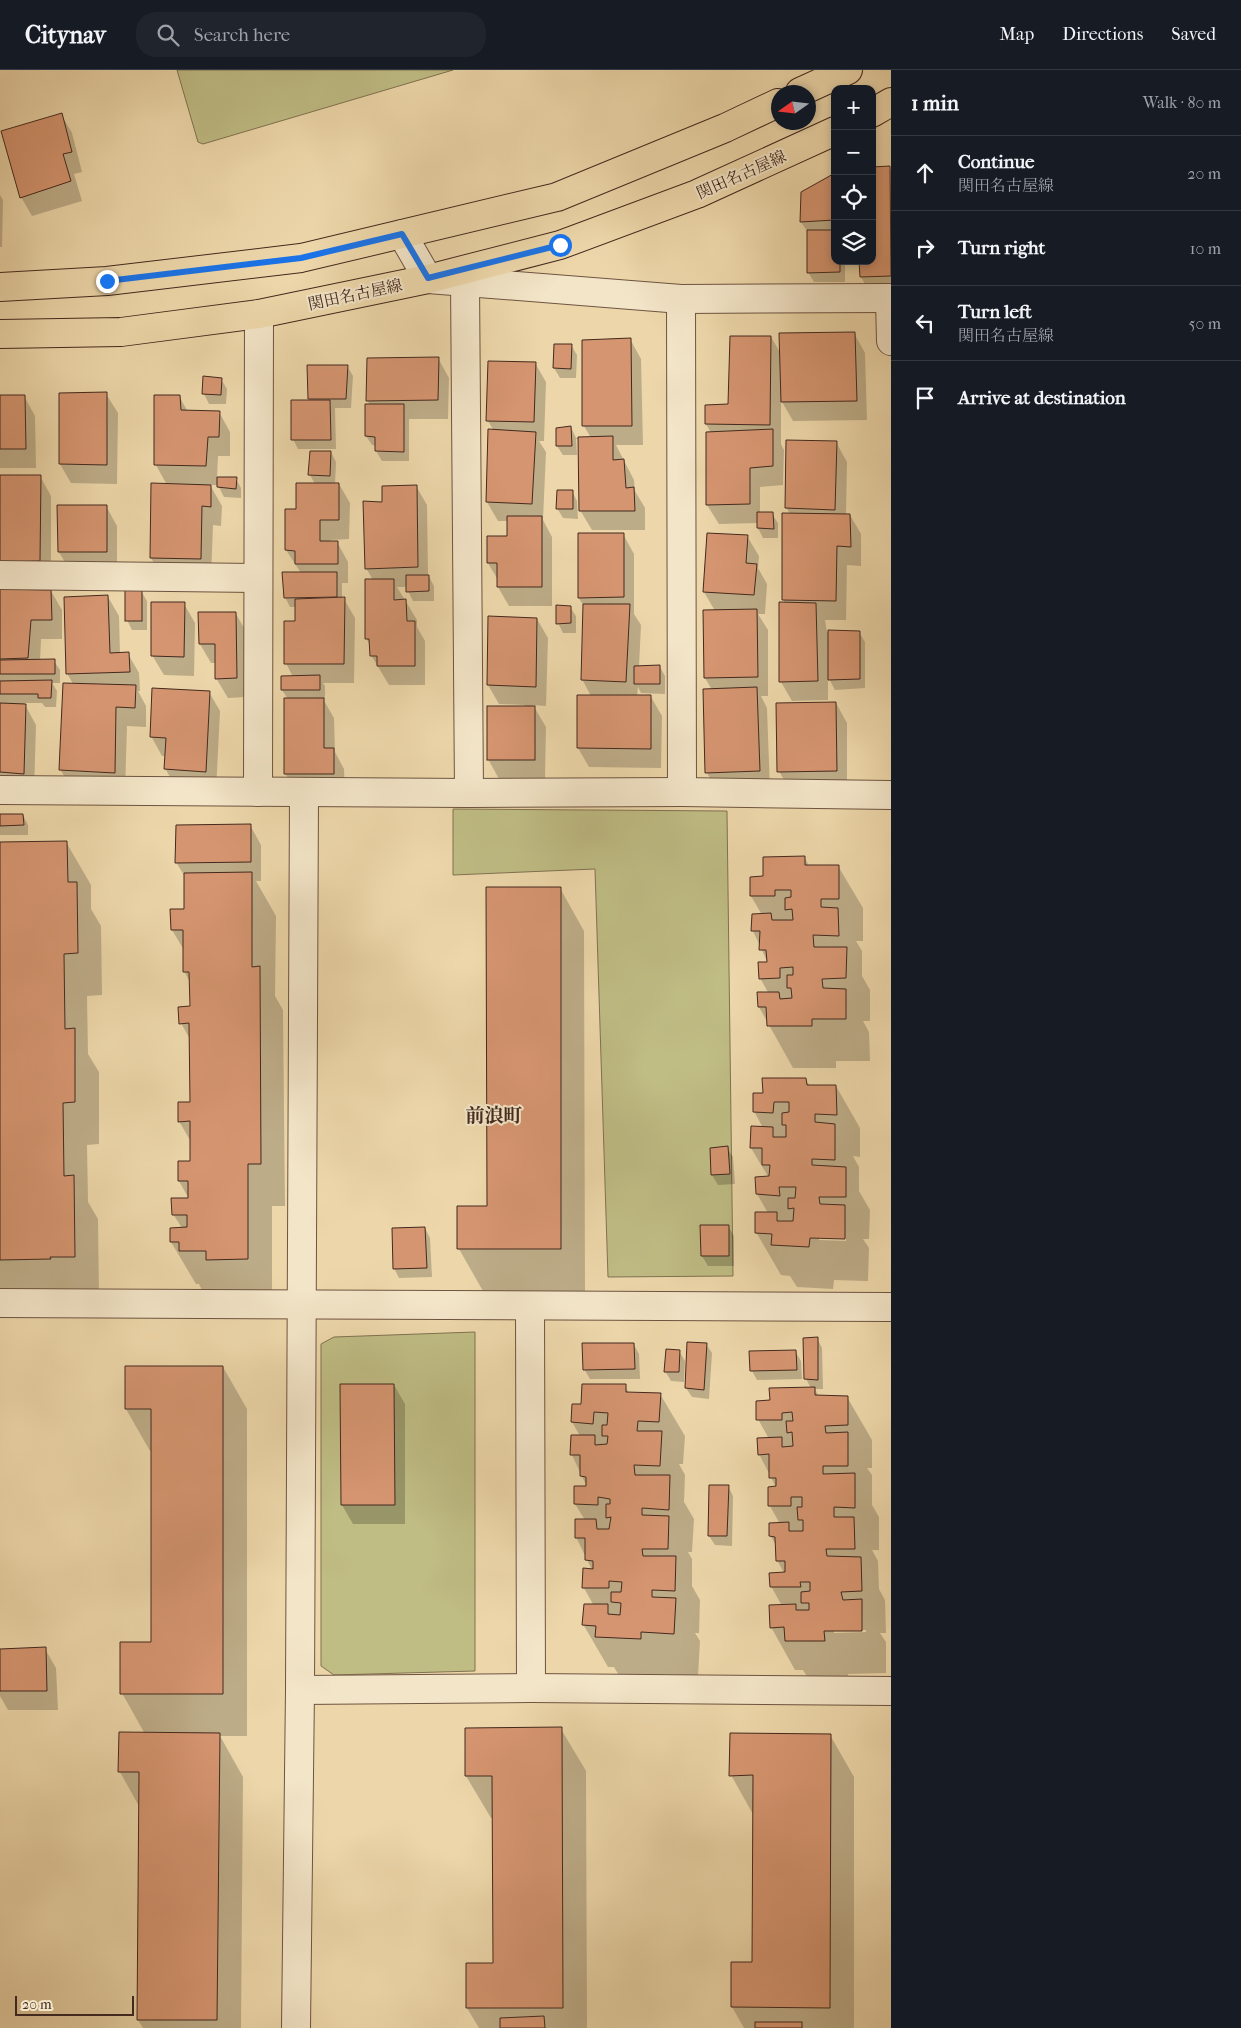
<!DOCTYPE html>
<meta charset="utf-8">
<style>
body{margin:0;font-family:"IM FELL French Canon","Noto Serif JP",serif;background:#20242c;color:#f1f3f6}
.controls{position:absolute;right:15px;top:15px;display:grid;overflow:hidden;border-radius:10px;box-shadow:0 2px 8px #0003}
.controls button{width:45px;height:45px;display:grid;place-items:center;padding:0;border:0;border-bottom:1px solid #363941;background:#171b24;color:#f1f3f6;font:25px sans-serif}
.compass{position:absolute;left:771px;top:15px;width:45px;height:45px;border-radius:50%;background:#171b24;box-shadow:0 2px 8px #0003;rotate:256deg}
.scale{position:absolute;left:15px;bottom:12px;width:119px;box-sizing:border-box;padding-left:5px;border:2px solid #43291e;border-top:0;font-size:14px;line-height:18px;white-space:nowrap;color:#43291e;-webkit-text-stroke:4px #f3e5c8;paint-order:stroke}
.stop{position:absolute;width:15px;height:15px;margin:-11px;border:4px solid #1a73e8;border-radius:50%;background:#fff}
.stop.end{background:#1a73e8;border-color:#fff;box-shadow:0 1px 5px #0008}
.list{margin:0;padding:0;list-style:none}
h2{display:flex;justify-content:space-between;align-items:center;height:65px;margin:0;padding:0 20px;font-size:21px}
h2 small{font-size:16px;font-weight:400;color:#9ea1a6}
.list li{display:grid;grid-template-columns:32px 1fr auto;gap:15px;align-items:center;box-sizing:border-box;height:75px;padding:0 20px;border-top:1px solid #363941}
.list b{display:block;font-size:19px;white-space:nowrap}
.list p{margin:0;font-size:16px;white-space:nowrap;color:#9ea1a6}
.list em{font-size:16px;font-style:normal;color:#9ea1a6}
.icon{flex:none;width:28px;height:28px;fill:none;stroke:currentColor;stroke-width:2;stroke-linecap:round;stroke-linejoin:round}
.map{position:relative;flex:none;width:891px;height:1958px;overflow:hidden}
header{display:flex;align-items:center;gap:30px;box-sizing:border-box;height:70px;padding:0 25px;background:#171b24;border-bottom:1px solid #363941}
header strong{font-size:24px}
nav{display:flex;gap:28px;margin-inline-start:auto;font-size:18px}
.search{width:350px;height:45px;background:#20242c;display:flex;align-items:center;gap:12px;box-sizing:border-box;padding:0 18px;border-radius:20px;color:#9ea1a6;font-size:19px}
main{display:flex}
aside{flex:1;background:#171b24}
.map>svg:first-child{display:block}
.green{fill:#bfbc84;stroke:#817251}
.shadow{fill:#0003;fill-rule:evenodd}
.building{fill:#d59570;stroke:#43291e}
.lines{fill:none;stroke-linecap:round;stroke-linejoin:round}
.minor-casing{stroke:#6e5441;stroke-width:30}
.major-casing{stroke:#43291e;stroke-width:30}
.minor{stroke:#f3e5c8;stroke-width:28}
.major{stroke:#edd7aa;stroke-width:28}
.route{stroke:#1a73e8;stroke-width:6}
.labels{text-anchor:middle;stroke-width:4;stroke-linejoin:round;paint-order:stroke}
.street-label{font-size:16px;fill:#43291e;stroke:#f3e5c8}
.quarter-label{font-size:19px;font-weight:bold;fill:#43291e;stroke:#f3e5c8}
</style>
<header>
<strong>Citynav</strong>
<div class="search"><svg class="icon" aria-label="search" viewBox="0 0 24 24"><circle cx="10" cy="10" r="6"/><path d="M15 15l6 6"/></svg>Search here</div>
<nav><a>Map</a><a>Directions</a><a>Saved</a></nav>
</header>
<main>
<div class="map">
<svg width="891" height="1958" viewBox="0 0 891 1958">
<rect width="100%" height="100%" fill="#edd7aa"/>
<filter id="stains"><feTurbulence type="fractalNoise" baseFrequency=".004" numOctaves="4"/><feColorMatrix values="0 0 0 0 .2 0 0 0 0 .09 0 0 0 0 .02 0 0 0 .5 -.17"/></filter>
<radialGradient id="worn" r=".72"><stop offset=".6" stop-color="#630" stop-opacity="0"/><stop offset="1" stop-color="#630" stop-opacity=".3"/></radialGradient>
<g class="green">
<path d="M177,0h276l-250,74 -5,-2z"/>
<path d="M453,739l274,2 6,465 -125,1 -13,-408 -142,6z"/>
<path d="M475,1262v339l-141,4 -13,-9v-322l13,-7z"/>
</g>
<g class="shadow">
<path d="M61,44l11,19 10,39 -8,2 8,27 -50,15 -11,-19z"/>
<path d="M889,97l2,3v125l-19,1 -11,-19 11,-16z"/>
<path d="M835,104v87h10v21h-31l-6,-10 1,-41h-2l-6,-9z"/>
<path d="M0,125l3,5 -1,47h-2z"/>
<path d="M854,263l11,20 2,67 -74,1 -12,-21v44l3,6 -1,35 -23,2v26l12,1 6,9v15h-15l-5,-10v-5l-39,1 -12,-19 4,-72 -5,-9v-17l23,-2 42,-68 10,17z"/>
<path d="M630,269l11,20 2,86h-27l18,35 1,11 10,17v22h-53l-12,-20 -1,-71h-3l1,16h-14l-6,-9 14,-19 5,11h15l-7,-12z"/>
<path d="M571,275l6,10 -1,23h-16l-6,-10 1,-22z"/>
<path d="M438,288l11,20 -1,41h-39v42h-27l-6,-10v-5l-4,-1 -6,-9 4,-31 -3,-5z"/>
<path d="M535,293l11,19 -2,59h-5l7,11 -3,68 9,17v69h-43l-11,-19v-7l-10,-17 20,-25v-17h-10l-11,-19 7,-71 -6,-10z"/>
<path d="M309,296h38l6,10 -2,32h-16l1,41h-38l-5,-10 17,-38z"/>
<path d="M221,309l6,10 -1,15h-17l-5,-10z"/>
<path d="M60,324h46l12,19 -1,71 -46,-1 -11,-19z"/>
<path d="M24,326l11,20 1,52h-36v-71z"/>
<path d="M179,326l9,16h31l11,20v24h-12l-1,22 19,1 5,9v10l-17,-1 -6,-12h-8l12,21 -1,20 -8,-1 -2,53 -49,-1 -11,-19 2,-74 14,1 -11,-20z"/>
<path d="M836,372l11,20 -1,53h4l11,19v32l-14,-1 -1,55h-21l2,12h32l6,10v46l-30,2 -7,-13v23l-36,1 -11,-19 -1,-79h5l-2,-4 7,-85 -4,-7z"/>
<path d="M311,382h20l5,10 -1,22h4l11,19 -1,36 -19,1v2h7l11,20v21h-6v16h2l11,19 -1,65h-31l2,3v13h-2l11,19 1,34 9,17 1,24h-48l-12,-20 3,-74 -6,-9 11,-13 -7,-14 10,-41v-15h-6l-5,-10 16,-24 -15,-23 11,-40 18,-26 -5,-9z"/>
<path d="M40,406l11,20v84l-51,1v-104z"/>
<path d="M416,416l11,19 1,70 6,11v15h-21l-5,-10v-4h-11l20,33v7l8,14v44h-36l-18,-30v-8l-5,-9 7,-58 -7,-12 17,-65z"/>
<path d="M572,421l5,10 1,18 -15,-1 -6,-10z"/>
<path d="M106,436l11,20v45h-47l-11,-19z"/>
<path d="M623,464l11,20v60l7,11 -2,42h21l5,9v18l-24,-1 -3,-6 -1,9 14,1 11,19 -1,52 -72,-1 -11,-19 13,-52 -9,-17 2,-72 -5,-9z"/>
<path d="M747,466l12,20 -1,12 9,16 -2,30h-7l10,16v66h-7l6,12 3,82 -52,2 -11,-19 5,-83 -7,-12 10,-67 -11,-19z"/>
<path d="M0,520l51,1 11,19v29h-21l-1,22h14l6,9v13h-8l5,8 -1,16h-11l-3,-4h-18l12,22 -2,68 -34,-10z"/>
<path d="M141,521l6,10v29h-15l-5,-10z"/>
<path d="M108,527l11,19 1,38h8l11,19 1,18h-2l8,15v21l-19,-1 -2,66 -53,-3 -12,-20 13,-85 -6,-11z"/>
<path d="M184,534l11,19 -1,53 -30,-1 -12,-20z"/>
<path d="M570,537l6,9v17h-13l-5,-10z"/>
<path d="M236,544l11,19v64l-19,1 -12,-20v-15h-5l-11,-19z"/>
<path d="M489,548l48,1 11,19 -2,68 -13,-1 13,22 -1,52h-46l-11,-20 37,-54 -26,-1 -11,-19z"/>
<path d="M209,622l11,19 -4,80 -40,-3 -11,-20 1,-12h-4l-11,-20z"/>
<path d="M836,633l11,20v67l-57,1 -11,-20z"/>
<path d="M0,745h23l5,10v10h-28z"/>
<path d="M250,755l11,20v36h-5l20,35 -1,80 8,14 2,196h-13v95l-68,-7 -5,-10h-3l-25,-42 11,-14 -9,-14 16,-15 -10,-18 12,-19v-20l-12,-21 12,-18v-62l-10,-18 10,-16v-23l-7,-13v-21l-12,-20 13,-20v-33l-9,-15z"/>
<path d="M66,772l25,43v24l10,17 1,69 -15,1 1,58 11,18v72l-12,1 1,57 10,17 1,80 -99,-9v-447z"/>
<path d="M805,788l4,8h29l25,42v33h-7l6,10v25l8,14v31h-7l6,11 1,29h-34v7h-43l-34,-61 10,-13 -9,-16 8,-15 -15,-32 9,-16 -11,-19 13,-18z"/>
<path d="M560,818l24,43 1,361 -102,-1 -24,-42 29,-42z"/>
<path d="M806,1010l4,6h26l24,42v29l-7,-1 6,11v24l11,19 -1,29h-6l6,9 -1,33 -34,-1 -1,9 -36,-2 -7,-11 -9,-1 -25,-43 12,-19 -11,-19 12,-16 -18,-30 12,-20 -9,-17 10,-17zM819,1167l27,1v3l-27,-1z"/>
<path d="M727,1078l6,9 2,27 -17,1 -6,-10v-26z"/>
<path d="M728,1156l6,10v30h-26l-6,-10z"/>
<path d="M425,1158l5,10 2,39 -33,1 -5,-10z"/>
<path d="M817,1268l5,10 1,41h-8l4,8h28l25,43v28h-5l5,7v30l7,12v33h-7l6,11 1,28 6,11 1,33h-6l6,9v31l-38,1 1,9h-38l-8,-13h-8l-24,-43 11,-21 -11,-20 13,-13 -7,-13v-13l-7,-12 10,-11 -10,-18 6,-19 -17,-33 10,-15 -11,-20 13,-18 40,-13 -5,-9zM834,1560h32v2l-32,1z"/>
<path d="M706,1274l6,9 -3,46 -17,-2 -6,-9z"/>
<path d="M634,1275l5,9 1,25h-50l-6,-10z"/>
<path d="M679,1281l6,10 -1,21 -13,-1 -6,-10z"/>
<path d="M795,1281l6,10 1,18 -45,1 -5,-9z"/>
<path d="M223,1297l24,42v327h-27l23,41 -2,251h-98l-5,-8 2,-212 -20,-36v-38h25l-23,-41 30,-50v-192h-2l-24,-42z"/>
<path d="M394,1315l11,19v120h-52l-11,-19z"/>
<path d="M625,1316l4,7 31,1 25,42 -2,28h-4l6,11 -1,27 10,17 -2,33h-4l4,7v27l8,14 -1,33h-4l5,8 -2,35 -34,-2v7l-43,-2 -7,-12h-6l-25,-43 11,-18 -10,-18 8,-18 -16,-33 9,-17 -10,-16 12,-17 -15,-32v-19h8l-8,-14 1,-17h9z"/>
<path d="M728,1416l5,10 -1,50 -17,-1 -6,-9z"/>
<path d="M45,1579l11,19 2,42h-50l-8,-14v-45z"/>
<path d="M561,1659l25,42 1,257h-108l-12,-20 27,-44 -1,-146h-2l-25,-42z"/>
<path d="M830,1665l24,42v251h-110l-12,-21 21,-44 1,-147 -23,-41z"/>
</g>
<g class="building">
<path d="M62,43l10,39 -9,2 8,27 -51,17 -19,-67z"/>
<path d="M890,96l1,110 -31,1 -1,-16h13v-94z"/>
<path d="M835,103v47l-35,2 1,-30z"/>
<path d="M807,160h28v31h5v11l-33,1z"/>
<path d="M855,262l2,69 -76,1 -2,-69z"/>
<path d="M730,266h41l-1,89 -65,-1v-19l23,-1z"/>
<path d="M631,268l1,88h-50v-86z"/>
<path d="M554,274h18l-1,25 -18,-1z"/>
<path d="M439,287l-1,43 -72,1 1,-43z"/>
<path d="M488,291l48,1 -2,60 -48,-1z"/>
<path d="M307,295h41l-2,34h-38z"/>
<path d="M203,306l19,2 -1,17 -19,-1z"/>
<path d="M107,322v73l-48,-1v-71z"/>
<path d="M0,325h25l1,54h-26z"/>
<path d="M154,325h26l1,15 39,1 -1,26h-11l-2,29 -52,-1z"/>
<path d="M291,330h39l1,40h-40z"/>
<path d="M365,334h39v48l-29,-1v-14l-10,-1z"/>
<path d="M571,356l1,20h-16v-18z"/>
<path d="M488,359l48,3 -4,72 -46,-2z"/>
<path d="M773,359v37l-23,2v36l-44,1v-73z"/>
<path d="M613,366v24l11,-1 2,29 8,-1 1,24h-56l-1,-74z"/>
<path d="M786,370l51,1 -2,69 -50,-2z"/>
<path d="M310,381h21l-1,25 -22,-1z"/>
<path d="M0,405h41l-1,86 -40,1z"/>
<path d="M217,407h20l-1,12 -19,-2z"/>
<path d="M151,413l60,2v22l-9,-1 -1,53 -51,-1z"/>
<path d="M296,413h43v37h-19v21h18v23h-43v-13l-10,-1v-41h11z"/>
<path d="M417,415l1,82 -53,2 -2,-68 19,1v-16z"/>
<path d="M557,420h16v19h-17z"/>
<path d="M57,435h50v47h-49z"/>
<path d="M757,442h16l1,17 -17,-1z"/>
<path d="M782,443l68,1 1,33 -14,-1 -1,55 -54,-1z"/>
<path d="M507,446h35v71h-45v-24h-10v-27h20z"/>
<path d="M578,463h46v64l-46,1z"/>
<path d="M707,463l41,2 -2,28 11,1 -3,31 -51,-3z"/>
<path d="M282,502h55v25l-53,1z"/>
<path d="M406,505h23v16l-23,1z"/>
<path d="M365,509h29v21l12,-1 1,22h8v45h-38v-10h-7l-1,-17h-4z"/>
<path d="M0,519l51,1 1,30h-21l-3,38 -28,1z"/>
<rect x="125" y="520" width="17" height="31"/>
<path d="M108,525l2,58 19,-1 1,20 -64,2 -2,-77z"/>
<path d="M345,527l-1,67h-60v-43h11v-22z"/>
<path d="M151,532h34l-1,55 -33,-1z"/>
<path d="M779,532l37,1 2,78 -39,1z"/>
<path d="M583,534h47l-4,78 -45,-2z"/>
<path d="M556,535l15,1v17l-15,1z"/>
<path d="M757,539l1,68 -54,1 -1,-68z"/>
<path d="M198,542h38l1,66 -22,1v-35h-16z"/>
<path d="M488,546l49,2 -1,69 -49,-2z"/>
<path d="M828,560l32,1v48l-32,1z"/>
<path d="M55,589v15h-55v-14z"/>
<path d="M660,595v19h-26v-18z"/>
<path d="M320,605v15h-39v-14z"/>
<path d="M52,610l-1,18h-13v-4h-38v-13z"/>
<path d="M63,613l73,2 -1,23 -19,-1 -1,66 -56,-3z"/>
<path d="M757,617l3,84 -55,2 -2,-84z"/>
<path d="M152,618l58,3 -4,81 -42,-3 2,-31 -16,-1z"/>
<path d="M577,625h74v54l-74,-1z"/>
<path d="M284,628h40v50h10v26h-50z"/>
<path d="M836,632l1,69 -60,1 -1,-69z"/>
<path d="M0,633l26,1 -2,70 -24,-2z"/>
<rect x="487" y="636" width="48" height="54"/>
<path d="M0,744h23l1,11 -24,1z"/>
<path d="M251,754v38l-76,1 1,-38z"/>
<path d="M67,771l1,41h9l1,71 -14,1 1,75 10,-1v74l-12,1 1,73 10,-1 1,82h-25l1,2 -51,1v-418z"/>
<path d="M805,786v9h34v34h-18v8l17,1 1,28 -26,-1 1,12h33l-1,31 -24,1 1,9 23,1v30h-34v7h-45l-1,-19h-8l-1,-15h22l1,7 12,-1 -1,-10h-4v-13h6v-8l-13,1v10l-21,1 -1,-17h9l-1,-12h-7l1,-19h-9l1,-17 19,-1 1,7h21l-1,-11 -7,1v-12l6,-1v-7h-16v6h-25v-19l13,-1v-19z"/>
<path d="M252,802v95l8,-1 1,198h-13v95l-42,1v-9h-27v-9h-9v-14l17,-1v-12h-15l-1,-17h17v-17h-10v-20h12v-40l-12,1v-20h12l-1,-79 -10,1 -1,-17 12,-1 -1,-34h-6v-42h-12l-1,-21h14v-36z"/>
<path d="M486,817h75v362h-104v-43h30z"/>
<path d="M762,1008h44l1,7h29l1,30 -22,-1v8l20,2v36l-23,-1v6l34,2v30h-27l1,7 25,1v34l-35,-1 -1,9 -38,-2 1,-11 -17,-1v-21h22v9h16l1,-13 -6,1v-11h7l1,-11h-17l1,9 -24,-2 -1,-17 14,-1 1,-11h-8v-17h-12l1,-22 22,1v10h13v-12h-4v-12l7,-1v-10h-15l-1,11 -20,-1v-19h10z"/>
<path d="M728,1076l2,28 -19,1 -1,-27z"/>
<path d="M700,1155h29v31h-28z"/>
<path d="M425,1157l2,41 -34,1 -1,-41z"/>
<path d="M818,1267v43l-14,-1 -1,-41z"/>
<path d="M687,1272l20,1 -3,47 -19,-2z"/>
<path d="M582,1273h52l1,26 -52,1z"/>
<path d="M666,1279l14,1 -1,22h-15z"/>
<path d="M796,1280l1,20 -47,1 -1,-20z"/>
<path d="M125,1296h98v328h-103v-52h31v-233h-26z"/>
<path d="M340,1314h54l1,121h-54z"/>
<path d="M582,1314h44v8l35,1 -2,29 -21,-1 -1,10h25l-2,35 -26,-1 1,10h35l-1,35 -27,-2v7l27,1 -1,33h-26l1,7h33l-1,35 -23,-1v7l24,1 -2,36 -33,-2v7l-46,-2 1,-11 -14,-1 2,-21h24v10l12,1 1,-12 -10,-1v-10h10l1,-10 -13,-1v7h-27l1,-20 10,1v-8l-8,-1v-22h-10v-19h21l1,10h12l2,-12 -5,1v-14h4v-5l-12,-2v8l-24,-1v-18h12v-9l-6,-1v-21h-10l1,-20h24v10l12,-1 1,-8h-6v-11h5l1,-12 -14,-1 -1,12 -22,-2 1,-18h9z"/>
<path d="M815,1317v8l33,1v29l-23,1 1,7 22,-1v34h-25v8l32,-1v35l-21,-1v10h20l1,32h-29l1,7 34,1 1,34 -21,1 2,8 19,-1v32h-38l1,10h-40l-1,-14 -14,1 -1,-23 27,-1v6h13v-7h-8v-11l9,-1v-9h-10l1,5h-31l-1,-14 16,-1v-11h-9l-1,-24 -6,-1v-13l20,-1v9h14v-11h-5l-1,-13h5v-10h-11v9h-23v-19l8,-1v-8h-7v-24l-11,1 -1,-17 25,-1v10l11,-1 -1,-14 -5,1 -1,-12h7l-1,-9 -10,1v7h-26v-19l14,-1 -1,-12z"/>
<path d="M709,1415h20l-2,51h-19z"/>
<path d="M46,1577l1,44h-47v-42z"/>
<path d="M562,1657l1,281h-97v-45h27l-1,-187h-27v-48z"/>
<path d="M119,1662l101,1 -3,287h-80l2,-248h-21z"/>
<path d="M730,1663l101,1 -1,274 -99,-1v-45h21l1,-187 -24,1z"/>
<path d="M544,1946l1,12h-45v-10z"/>
<rect x="755" y="1952" width="47" height="6"/>
</g>
<g class="lines">
<defs>
<g id="minor">
<path d="M402,164l26,45 253,20 210,-1"/>
<path d="M465,212l4,511"/>
<path d="M890,228l1,43"/>
<path d="M681,229l1,493"/>
<path d="M0,505l258,3"/>
<path d="M0,720l469,3 213,-1 209,3"/>
<path d="M258,722l1,-478"/>
<path d="M0,1233l891,4"/>
<path d="M530,1236l1,382"/>
<path d="M300,1620l231,-2 360,3"/>
<path d="M296,1958l4,-338 4,-897"/>
</g>
<g id="major">
<path d="M800,22l48,-22"/>
<path d="M872,43l19,-11"/>
<path d="M0,217l107,-6 194,-23 256,-61 168,-69 53,-25"/>
<path d="M0,264l121,-2 138,-18 169,-35 132,-34 137,-51 138,-63"/>
</g>
</defs>
<use href="#minor" class="minor-casing"/>
<use href="#major" class="major-casing"/>
<use href="#minor" class="minor"/>
<use href="#major" class="major"/>
</g>
<g class="lines">
<path class="route" d="M107,211l194,-23 101,-24 26,44 132,-33"/>
</g>
<g class="labels">
<g class="street-label">
<text transform="translate(741 104) rotate(-24)" y="6">関田名古屋線</text>
<text transform="translate(355 224) rotate(-12)" y="6">関田名古屋線</text>
</g>
<g class="quarter-label">
<text x="494" y="1052">前浪町</text>
</g>
</g>
<rect width="100%" height="100%" filter="url(#stains)"/>
<rect width="100%" height="100%" fill="url(#worn)"/>
</svg>
<div class="controls">
<button>+</button>
<button>−</button>
<button><svg class="icon" aria-label="locate" viewBox="0 0 24 24"><circle cx="12" cy="12" r="6"/><path d="M12 2v4M12 18v4M2 12h4M18 12h4"/></svg></button>
<button><svg class="icon" aria-label="layers" viewBox="0 0 24 24"><path d="M12 4l9 5-9 5-9-5zM3 14l9 5 9-5"/></svg></button>
</div>
<svg class="compass" viewBox="-18 -18 36 36"><path d="M0-13l5 13h-10z" fill="#e53935"/><path d="M0 13l5-13h-10z" fill="#9ea1a6"/></svg>
<div class="scale">20 m</div>
<div class="stop" style="left:560px;top:175px"></div>
<div class="stop end" style="left:107px;top:211px"></div>
</div>
<aside>
<h2>1 min<small>Walk · 80 m</small></h2>
<ul class="list">
<li><svg class="icon" aria-label="ahead" viewBox="0 0 24 24"><path d="M12 20V5M6 11l6-6 6 6"/></svg><div><b>Continue</b><p>関田名古屋線</p></div><em>20 m</em></li>
<li><svg class="icon" aria-label="right" viewBox="0 0 24 24"><path d="M7 20v-9h11M14 6l5 5-5 5"/></svg><div><b>Turn right</b></div><em>10 m</em></li>
<li><svg class="icon" aria-label="left" viewBox="0 0 24 24"><path d="M17 20v-9H6M10 6l-5 5 5 5"/></svg><div><b>Turn left</b><p>関田名古屋線</p></div><em>50 m</em></li>
<li><svg class="icon" aria-label="arrive" viewBox="0 0 24 24"><path d="M6 21V4h12l-3 4 3 4H6"/></svg><div><b>Arrive at destination</b></div></li>
</ul>
</aside>
</main>
